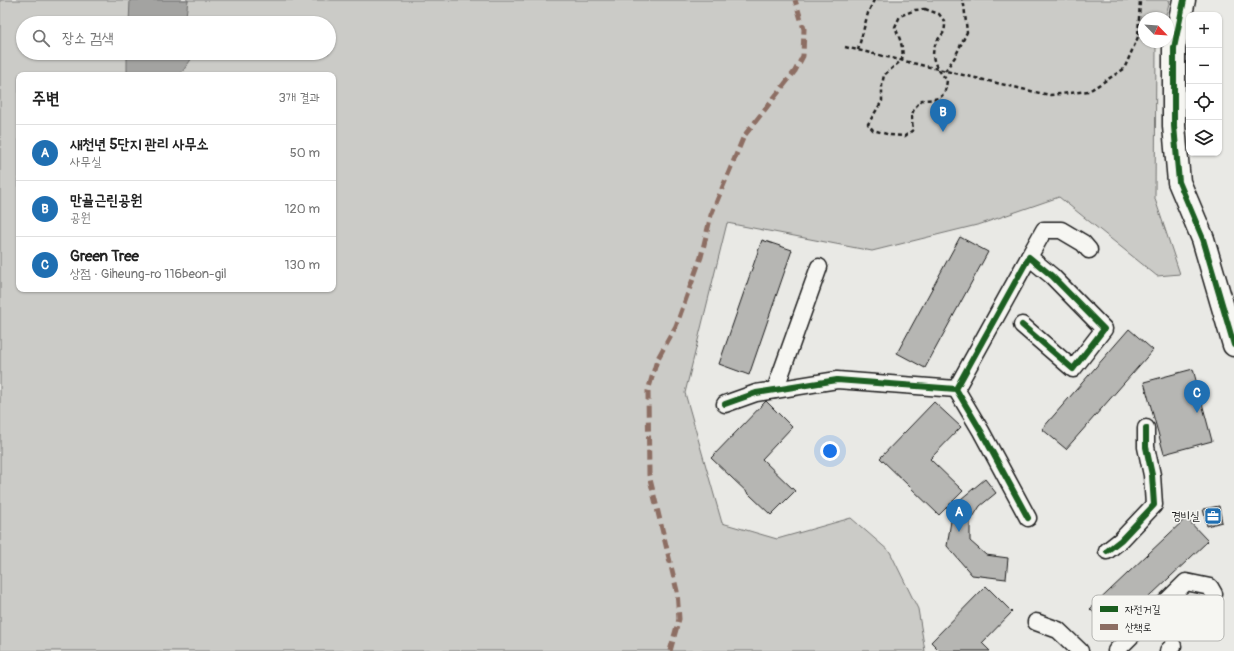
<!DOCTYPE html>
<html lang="ko">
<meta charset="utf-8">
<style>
body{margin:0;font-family:Pangolin,"Poor Story",sans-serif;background:#f2f2f2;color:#222}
.controls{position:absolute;right:12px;top:12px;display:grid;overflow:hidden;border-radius:8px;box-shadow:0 1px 3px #0004}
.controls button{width:36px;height:36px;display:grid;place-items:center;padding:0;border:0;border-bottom:1px solid #e0e0e0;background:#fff;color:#222;font:20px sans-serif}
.compass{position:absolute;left:1138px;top:12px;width:36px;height:36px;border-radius:50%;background:#fff;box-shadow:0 1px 3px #0004;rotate:115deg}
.you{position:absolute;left:830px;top:451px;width:14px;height:14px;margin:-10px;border:3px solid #fff;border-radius:50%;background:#1a73e8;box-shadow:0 0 0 6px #1a73e833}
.badge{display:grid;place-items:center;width:26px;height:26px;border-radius:50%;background:#1f6fb2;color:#fff;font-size:13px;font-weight:700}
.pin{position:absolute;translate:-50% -33px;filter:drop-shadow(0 1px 2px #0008)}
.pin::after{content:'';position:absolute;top:21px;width:14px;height:12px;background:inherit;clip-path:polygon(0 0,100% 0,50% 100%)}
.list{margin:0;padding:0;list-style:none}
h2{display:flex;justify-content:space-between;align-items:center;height:52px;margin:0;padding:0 16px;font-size:17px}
h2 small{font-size:13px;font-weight:400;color:#767676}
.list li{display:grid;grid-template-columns:26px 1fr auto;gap:12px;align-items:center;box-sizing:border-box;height:56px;padding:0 16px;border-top:1px solid #e0e0e0}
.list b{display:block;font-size:15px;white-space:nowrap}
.list p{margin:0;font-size:13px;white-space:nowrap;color:#767676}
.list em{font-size:13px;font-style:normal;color:#767676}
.icon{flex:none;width:22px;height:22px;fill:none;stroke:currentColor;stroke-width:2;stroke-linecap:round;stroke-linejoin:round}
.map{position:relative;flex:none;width:1234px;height:651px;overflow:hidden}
.search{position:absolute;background:#fff;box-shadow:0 1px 3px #0004;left:16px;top:16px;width:320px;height:44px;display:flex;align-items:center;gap:10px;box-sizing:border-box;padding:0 14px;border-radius:22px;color:#767676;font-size:15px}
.panel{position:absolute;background:#fff;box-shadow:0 1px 3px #0004;left:16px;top:72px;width:320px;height:220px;border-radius:8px}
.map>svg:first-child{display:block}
.green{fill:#cbcbc7;stroke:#747472;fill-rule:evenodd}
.water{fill:#a3a3a1;stroke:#6d6d6c}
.building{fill:#b6b6b3;stroke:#1c1c1c}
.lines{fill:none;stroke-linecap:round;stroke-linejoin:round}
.street-casing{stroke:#1c1c1c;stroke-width:19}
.secondary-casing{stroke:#1c1c1c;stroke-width:25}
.path{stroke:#1c1c1c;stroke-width:2.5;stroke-dasharray:4 3;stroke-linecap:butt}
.street{stroke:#f6f6f2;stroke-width:16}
.secondary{stroke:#f6f6f2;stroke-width:22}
.quiet{stroke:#8d6e63;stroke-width:5;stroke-dasharray:10 5;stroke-linecap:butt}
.cycleway-casing{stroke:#f6f6f2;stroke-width:8}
.cycleway{stroke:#1b5e20;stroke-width:6}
.labels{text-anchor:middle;stroke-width:3;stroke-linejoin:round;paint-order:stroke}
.poi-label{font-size:12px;fill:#1c1c1c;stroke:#f6f6f2;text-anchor:end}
.key{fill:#f6f6f2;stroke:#b5b5b2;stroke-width:1}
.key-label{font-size:11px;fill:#1c1c1c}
</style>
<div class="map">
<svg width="1234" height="651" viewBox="0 0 1234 651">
<rect width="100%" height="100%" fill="#e9e9e5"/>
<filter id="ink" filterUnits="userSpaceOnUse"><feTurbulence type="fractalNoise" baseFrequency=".025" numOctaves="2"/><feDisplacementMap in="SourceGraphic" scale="8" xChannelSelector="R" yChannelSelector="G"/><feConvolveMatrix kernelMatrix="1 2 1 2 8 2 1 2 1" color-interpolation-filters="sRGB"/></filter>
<g filter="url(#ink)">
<path class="green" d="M0,0h1170l-5,18h-21v24h13l-1,5 -1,152 25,75 -23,2 -98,-79 -78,27 -109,27 -145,-28 -42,170 37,130 55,16 74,-21 39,34 28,57 7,42h-925zM23,23h306v30h-306zM19,75h314v214h-314z"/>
<g class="water">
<path d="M130,0h58l-2,16 3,7h-60z"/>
<path d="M127,53h66l-3,8 -10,14h-47l-6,-1z"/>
</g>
<g class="building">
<path d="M960,237l28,15 -63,116 -28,-15z"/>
<path d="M762,240l30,10 -43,125 -30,-11z"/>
<path d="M1129,329l24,21 -87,99 -24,-20z"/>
<path d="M1193,369l19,72 -48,13 -20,-72z"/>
<path d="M766,401l26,26 -30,32 33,32 -24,24 -60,-57z"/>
<path d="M934,402l27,25 -31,32 33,32 -24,24 -59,-57z"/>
<path d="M985,479l11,14 -16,13 -10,16v19l16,14 22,3 -2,21 -34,-4 -25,-29 4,-25 10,-22z"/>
<path d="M1219,506l3,16 -15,4 -4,-17z"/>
<path d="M1186,518l22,23 -96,91 -22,-23z"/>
<path d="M986,586l26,26 -30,31 8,8h-50l-9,-9z"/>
</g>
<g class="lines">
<defs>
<g id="street">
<path d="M1029,257l15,-27h17l22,13 6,7"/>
<path d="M1022,325l51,44 31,-40 -52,-53 -23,-19 -73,132 25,42 47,87"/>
<path d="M775,390l44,-123"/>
<path d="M725,404l31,-11 81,-13 119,9"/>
<path d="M1107,551l14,-11 33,-35 -2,-30 -6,-28v-19"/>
<path d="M1036,622l22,8 22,21"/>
<path d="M1116,651l70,-69 24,5 4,7"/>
<path d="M1168,651l5,-5"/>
</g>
<path id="secondary" d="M1184,0l-10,48v78l5,56 24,57 31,106"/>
</defs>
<use href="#street" class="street-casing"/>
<use href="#secondary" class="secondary-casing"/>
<g class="path">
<path d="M925,9l14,5 6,8c0,13 -2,10 -8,19 -9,16 -1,27 10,39 -2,19 -7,19 -25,20 -11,10 -11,14 -9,30l-8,6 -15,-1 -17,-5 -5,-6 14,-23v-16l2,-10 18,-15c2,-12 -2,-21 -7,-33l5,-11 15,-6z"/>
<path d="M845,47l190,45 15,3 39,-4 35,-22 14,-32 2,-37"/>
<path d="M858,50l10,-37 6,-13"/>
<path d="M945,71l10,-14 12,-25 -3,-27 -2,-5"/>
</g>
<use href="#street" class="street"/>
<use href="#secondary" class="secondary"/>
<path class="quiet" d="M670,651l9,-32 -2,-28 -28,-116 -1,-84 9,-31 19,-34 25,-69 10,-42 33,-79 51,-65 8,-15 1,-27 -9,-29"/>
<defs>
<g id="cycleway">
<path d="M1184,0l-10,48v78l5,56 24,57 31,106"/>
<path d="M1022,325l51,44 31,-40 -52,-53 -23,-19 -73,132 25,42 47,87"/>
<path d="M725,404l31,-11 81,-13 119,9"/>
<path d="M1107,551l14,-11 33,-35 -2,-30 -6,-28v-19"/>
</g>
</defs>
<use href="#cycleway" class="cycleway-casing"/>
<use href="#cycleway" class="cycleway"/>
</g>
</g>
<defs>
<symbol id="office-square" viewBox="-11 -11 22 22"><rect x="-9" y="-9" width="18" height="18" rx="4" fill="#1f6fb2" stroke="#f6f6f2"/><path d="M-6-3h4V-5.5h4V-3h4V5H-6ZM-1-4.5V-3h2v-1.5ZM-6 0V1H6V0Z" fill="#fff"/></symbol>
</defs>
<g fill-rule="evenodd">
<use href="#office-square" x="1203" y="506" width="20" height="20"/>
</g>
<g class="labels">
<g class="poi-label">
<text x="1200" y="520">경비실</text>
</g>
</g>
<rect x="1092" y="595" width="132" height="46" rx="6" class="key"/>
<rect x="1100" y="606" width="18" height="6" fill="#1b5e20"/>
<rect x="1100" y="624" width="18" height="6" fill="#8d6e63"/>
<g class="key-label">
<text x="1125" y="613">자전거길</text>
<text x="1125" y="631">산책로</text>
</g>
</svg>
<div class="controls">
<button>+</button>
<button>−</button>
<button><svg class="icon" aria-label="locate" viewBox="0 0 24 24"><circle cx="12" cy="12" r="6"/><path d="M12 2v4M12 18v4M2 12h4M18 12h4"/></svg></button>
<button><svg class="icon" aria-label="layers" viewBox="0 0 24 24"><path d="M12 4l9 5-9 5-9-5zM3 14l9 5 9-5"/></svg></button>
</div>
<svg class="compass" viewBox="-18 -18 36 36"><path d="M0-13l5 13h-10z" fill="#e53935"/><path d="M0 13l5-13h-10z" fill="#767676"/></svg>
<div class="you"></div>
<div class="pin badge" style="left:959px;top:532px">A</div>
<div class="pin badge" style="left:943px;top:132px">B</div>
<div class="pin badge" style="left:1197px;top:413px">C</div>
<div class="search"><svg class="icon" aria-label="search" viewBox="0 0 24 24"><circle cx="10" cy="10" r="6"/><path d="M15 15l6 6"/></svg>장소 검색</div>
<section class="panel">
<h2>주변<small>3개 결과</small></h2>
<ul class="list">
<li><span class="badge">A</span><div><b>새천년 5단지 관리 사무소</b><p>사무실</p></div><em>50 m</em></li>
<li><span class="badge">B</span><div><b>만골근린공원</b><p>공원</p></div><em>120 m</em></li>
<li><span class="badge">C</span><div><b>Green Tree</b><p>상점 · Giheung-ro 116beon-gil</p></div><em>130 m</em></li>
</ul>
</section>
</div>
